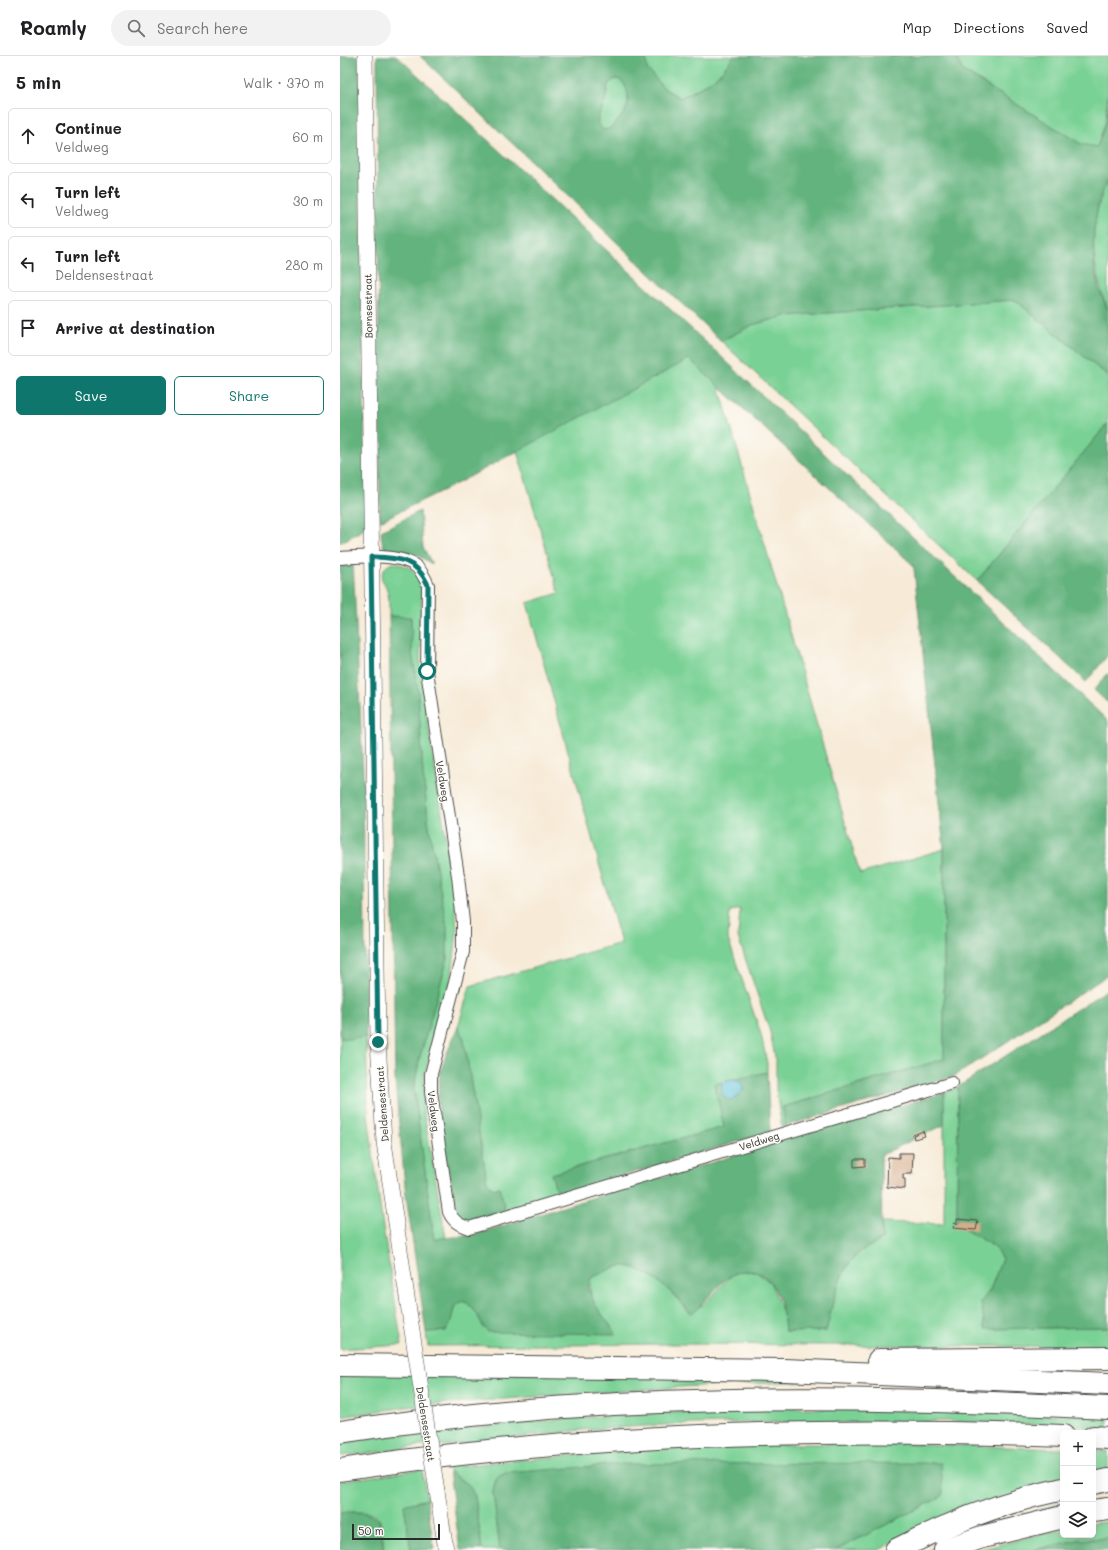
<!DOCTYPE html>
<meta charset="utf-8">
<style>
body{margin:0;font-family:Mali,sans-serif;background:#f2f2f2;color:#202124}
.controls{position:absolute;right:12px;bottom:12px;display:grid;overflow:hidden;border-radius:6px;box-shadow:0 4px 16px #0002}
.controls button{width:36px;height:36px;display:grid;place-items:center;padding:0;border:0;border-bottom:1px solid #e0e0e0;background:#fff;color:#202124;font:20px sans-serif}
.scale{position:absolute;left:12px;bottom:10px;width:88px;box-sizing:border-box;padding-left:4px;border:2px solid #2b2b2b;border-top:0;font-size:11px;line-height:14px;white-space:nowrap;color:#2b2b2b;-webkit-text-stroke:3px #fdfcf7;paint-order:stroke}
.stop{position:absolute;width:12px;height:12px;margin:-9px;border:3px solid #0f766e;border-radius:50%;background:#fff}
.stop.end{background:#0f766e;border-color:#fff;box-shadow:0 1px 4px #0008}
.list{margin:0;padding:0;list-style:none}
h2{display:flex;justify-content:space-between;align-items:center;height:52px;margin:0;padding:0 16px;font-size:17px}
h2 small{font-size:13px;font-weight:400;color:#757577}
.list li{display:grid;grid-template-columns:26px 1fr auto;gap:12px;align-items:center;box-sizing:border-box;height:56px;margin:0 8px 8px;padding:0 8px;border:1px solid #e0e0e0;border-radius:6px}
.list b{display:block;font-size:15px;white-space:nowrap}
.list p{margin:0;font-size:13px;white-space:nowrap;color:#757577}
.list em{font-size:13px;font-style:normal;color:#757577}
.actions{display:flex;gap:8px;padding:12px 16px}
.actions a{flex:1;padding:9px 0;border:1px solid #0f766e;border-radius:6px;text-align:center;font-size:14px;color:#0f766e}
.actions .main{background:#0f766e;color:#fff}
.icon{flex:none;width:22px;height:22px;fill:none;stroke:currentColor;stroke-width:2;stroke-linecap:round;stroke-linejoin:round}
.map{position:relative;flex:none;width:768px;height:1494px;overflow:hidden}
header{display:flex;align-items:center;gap:24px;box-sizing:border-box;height:56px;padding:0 20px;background:#fff;border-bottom:1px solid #e0e0e0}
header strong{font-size:19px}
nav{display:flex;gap:22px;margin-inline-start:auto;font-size:14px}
.search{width:280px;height:36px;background:#f2f2f2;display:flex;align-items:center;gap:10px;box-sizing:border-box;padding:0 14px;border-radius:22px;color:#757577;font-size:15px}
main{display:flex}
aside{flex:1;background:#fff}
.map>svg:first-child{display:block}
.green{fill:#7ad195;stroke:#527e60}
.forest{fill:#63b37e;stroke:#476f54;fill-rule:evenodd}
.water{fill:#5ac0d8;stroke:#427682}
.building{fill:#d5ad8c}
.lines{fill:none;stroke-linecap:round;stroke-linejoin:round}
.minor-casing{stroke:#4a4845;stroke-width:14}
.tertiary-casing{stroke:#4a4845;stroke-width:16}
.motorway-casing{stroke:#4a4845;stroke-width:24}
.minor{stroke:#fff;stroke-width:12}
.tertiary{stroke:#fff;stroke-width:15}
.motorway{stroke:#fff;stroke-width:22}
.tertiary-bridge-casing{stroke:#4a4845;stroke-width:16;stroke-linecap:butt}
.tertiary-bridge{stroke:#fff;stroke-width:15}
.route{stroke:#0f766e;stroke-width:5}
.labels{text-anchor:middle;stroke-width:3;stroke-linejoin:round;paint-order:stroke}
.street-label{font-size:10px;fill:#2b2b2b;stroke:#fdfcf7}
</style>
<header>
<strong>Roamly</strong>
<div class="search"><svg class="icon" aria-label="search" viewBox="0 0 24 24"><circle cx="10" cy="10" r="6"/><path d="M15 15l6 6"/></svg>Search here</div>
<nav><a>Map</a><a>Directions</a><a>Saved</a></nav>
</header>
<main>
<aside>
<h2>5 min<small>Walk · 370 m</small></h2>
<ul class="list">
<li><svg class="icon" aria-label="ahead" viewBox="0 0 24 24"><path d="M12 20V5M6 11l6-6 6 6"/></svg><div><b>Continue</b><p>Veldweg</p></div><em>60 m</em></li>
<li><svg class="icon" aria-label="left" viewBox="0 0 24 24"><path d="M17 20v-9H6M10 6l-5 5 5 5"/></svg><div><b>Turn left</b><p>Veldweg</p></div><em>30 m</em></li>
<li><svg class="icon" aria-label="left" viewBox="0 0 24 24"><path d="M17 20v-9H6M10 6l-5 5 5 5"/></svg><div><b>Turn left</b><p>Deldensestraat</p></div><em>280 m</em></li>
<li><svg class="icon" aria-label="arrive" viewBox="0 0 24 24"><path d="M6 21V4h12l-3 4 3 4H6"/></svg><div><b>Arrive at destination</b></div></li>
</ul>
<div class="actions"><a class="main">Save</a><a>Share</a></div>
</aside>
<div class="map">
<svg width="768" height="1494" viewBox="0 0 768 1494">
<rect width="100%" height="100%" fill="#fdfcf7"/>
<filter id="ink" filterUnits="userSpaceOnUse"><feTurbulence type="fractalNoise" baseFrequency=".025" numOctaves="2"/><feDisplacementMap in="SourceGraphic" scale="8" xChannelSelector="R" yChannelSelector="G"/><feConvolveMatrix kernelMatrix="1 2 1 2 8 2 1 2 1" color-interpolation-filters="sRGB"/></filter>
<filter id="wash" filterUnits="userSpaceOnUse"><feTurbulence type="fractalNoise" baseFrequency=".012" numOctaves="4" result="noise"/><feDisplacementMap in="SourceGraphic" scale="16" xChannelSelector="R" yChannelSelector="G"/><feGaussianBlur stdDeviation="0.9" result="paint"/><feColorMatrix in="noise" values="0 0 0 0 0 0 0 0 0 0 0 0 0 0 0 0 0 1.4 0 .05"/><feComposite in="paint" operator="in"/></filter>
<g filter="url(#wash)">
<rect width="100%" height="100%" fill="#f7ebd8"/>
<g class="green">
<path d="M306,0h87c-11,22 -32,31 -53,42l-15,-9 -18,-20z"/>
<path d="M615,0h153v39l-2,26 -9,26 -16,-3 -118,-73z"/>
<path d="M275,23c6,0 9,4 11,9 7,19 -4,29 -17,41l-5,1 -7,-5 1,-8 7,-15 3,-18z"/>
<path d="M768,123v131c-18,-45 -20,-86 0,-131z"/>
<path d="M675,244l93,76v47l-131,158 -256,-240 31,-16 34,-9z"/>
<path d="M349,302l30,28 141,488 84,-25v210l-161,48 2,19 -3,2 -6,-38v-28l-6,-30 -32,-95 2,-28 -10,2 -2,28 33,95 6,29v9l-53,12 11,43 -174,47 7,21 -53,17 -5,-25 -7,2 -6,-7 -22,-136 -2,-10 -5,-9 12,-41 151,-43 -94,-340 32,-10 -42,-142z"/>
<path d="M53,507c15,1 24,9 29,22l-2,87 35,226 2,34 -5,45 -27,96 -2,35 23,130 -12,1 -20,-150 5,-29 28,-99v-34l-18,-100 -6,-53 -5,-83 -6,-39 -1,-34 -22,-2c0,-15 1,-26 -8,-38 2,-9 4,-12 12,-15z"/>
<path d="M26,981l2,77 14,107 20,124 -62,4v-311l10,1z"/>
<path d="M618,1031l-1,138 38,22 7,12 -12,31 -9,12 4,27 123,-2v20l-428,-3 -252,2 -2,-14 20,-1c6,-10 5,-27 18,-30 11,6 15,14 19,26l133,7c-11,-19 -31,-33 -25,-56 9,-4 21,-12 31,-12 20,-2 54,28 64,44l17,-5 29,-30 10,-4 14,1 14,10 14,34 1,16 41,-1c7,-27 11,-60 34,-79 7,-5 15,-8 22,-13v-17l62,2v-131z"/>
<path d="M0,1314l468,10 -13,2 -84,3 -235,16 -70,6 -66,10z"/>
<path d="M422,1351l346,9v12l-163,-7 -121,2 -66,-1 -95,3 -81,5 -129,15 -35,1 -37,6 -41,4v-16l224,-21z"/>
<path d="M430,1388h148l145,5v29l-144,51 -40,21h-43l105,-53 -446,-16 -2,11 7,58h-18l-7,-54 -6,-10 -20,-15 -1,-4c107,-11 214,-20 322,-23z"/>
<path d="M753,1395h15v18l-15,3z"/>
<path d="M82,1413l5,30 -23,6 7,45h-27c-1,-9 -1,-21 -4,-29 -6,-12 -30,-9 -40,-8v-32z"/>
<path d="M723,1447v11l-129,36h-6c44,-20 88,-35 135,-47z"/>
<path d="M768,1466v16l-30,2 -45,10h-55l85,-21v6h30v-12z"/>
</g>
<g class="forest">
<path d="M0,0h19l7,472 -26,15z"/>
<path d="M37,0h20l314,291 397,374v254l-153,101 -170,50 -2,-19 161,-48v-210l-30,-280 -1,-4 -224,-206 -231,124 -78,38z"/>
<path d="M80,0h226l1,13 18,20 15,9c21,-10 42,-21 53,-42h222l8,15 118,73 16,3 9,-26 2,-26v84l-9,21 -5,29 -1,19 2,23 4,18 9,21v66l-93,-76 -229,16 -34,9 -31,16zM275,23c6,0 9,4 11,9 7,19 -4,29 -17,41l-5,1 -6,-5v-8l7,-15 3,-18z"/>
<path d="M768,367v232l-22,27 -109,-101z"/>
<path d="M80,455l3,36 9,17c-5,-3 -11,-7 -17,-9 -21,-8 -32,9 -34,-24z"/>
<path d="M13,504l10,213 3,264 -16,2 -10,-1v-471z"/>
<path d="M49,560l22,1 1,35 6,39 5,83 6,53 18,100v33l-28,100 -5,29 20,150 40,-4 124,-39 119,-35 53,-18 174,-50v32l-63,30 1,84c-7,5 -15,8 -22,13 -23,19 -27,52 -34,79l-41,1c-1,-22 -9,-59 -35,-61 -7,0 -13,0 -18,4 -15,9 -26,27 -40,38 -8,-4 -11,-11 -17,-17 -11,-11 -40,-34 -56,-30 -9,3 -19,8 -28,12l-3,10 7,17 21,29 -128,-2c-10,-11 -10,-22 -24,-31l-9,4 -5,20 -4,6 -20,1 -20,-136 -11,-114z"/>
<path d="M768,617v30l-14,-13z"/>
<path d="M768,933v338l-123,2 -4,-27 9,-12 12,-31 -7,-12 -38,-22 1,-138z"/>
<path d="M118,971l5,9 2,10 22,136 6,7 7,-2 5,25c-9,3 -31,12 -40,9 -5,-2 -8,-10 -11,-15 -6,-38 -19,-85 -15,-124 2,-19 12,-38 19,-55z"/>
<path d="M427,1016l3,60 -212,63 -7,-21 173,-47 -10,-43 8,-2 -1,7 20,-7 -7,-2z"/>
<path d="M601,1407l2,30 -2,4 -105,53h-336l-7,-58 4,-15 9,-4 116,-9z"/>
<path d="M109,1415l20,15 6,10 7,54h-22z"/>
<path d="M87,1443l7,51h-23l-7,-45z"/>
<path d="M8,1456l19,1 12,7 5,30h-44v-37z"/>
<path d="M768,1482v12h-75l45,-10z"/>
</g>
<path class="water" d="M394,1024l7,2 2,6 -2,5 -10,7 -6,-2 -3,-4v-12z"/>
<g id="blocks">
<g class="building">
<path d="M583,1075l2,5 -11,3 -1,-4z"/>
<path d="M559,1097h14l-1,21h-9v5h2v10l-18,-2 1,-30 11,1z"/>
<path d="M514,1103h11v7l-11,1z"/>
<path d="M617,1163l21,2 -2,9 -23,-2 1,-5 3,1z"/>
</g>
</g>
</g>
<g filter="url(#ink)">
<use href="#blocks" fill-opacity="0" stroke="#4a4845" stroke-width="1"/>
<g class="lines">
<defs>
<path id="minor" d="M0,502c19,-2 58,-4 74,7 7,4 11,13 14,20l-1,86 31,205 5,46v30l-32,122v18l18,120c4,9 10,13 20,16l483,-145"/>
<g id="tertiary">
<path d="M25,0l13,986 6,100 27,182"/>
<path d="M97,1435l9,59"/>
</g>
<g id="motorway">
<path d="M539,1304l229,-2"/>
<path d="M0,1309l445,5 323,14"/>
<path d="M0,1376c254,-40 512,-37 768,-24"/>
<path d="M753,1381l15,1"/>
<path d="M0,1414c238,-37 482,-43 723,-34"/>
<path d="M753,1427l15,-3"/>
<path d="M753,1455l15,-2"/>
<path d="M556,1494c53,-27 109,-49 167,-61"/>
<path d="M605,1494l37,-13 81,-20"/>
</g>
</defs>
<use href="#minor" class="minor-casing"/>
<use href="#tertiary" class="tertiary-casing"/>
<use href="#motorway" class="motorway-casing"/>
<use href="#minor" class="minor"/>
<use href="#tertiary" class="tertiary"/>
<use href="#motorway" class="motorway"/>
<defs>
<path id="tertiary-bridge" d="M71,1268l26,167"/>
</defs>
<use href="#tertiary-bridge" class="tertiary-bridge-casing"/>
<use href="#tertiary-bridge" class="tertiary-bridge"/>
</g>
</g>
<g class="lines" filter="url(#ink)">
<path class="route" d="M38,986l-7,-485c27,1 45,1 57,28l-1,86"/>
</g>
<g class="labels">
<g class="street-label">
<text transform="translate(28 250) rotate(-91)" y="4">Bornsestraat</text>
<text transform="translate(103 725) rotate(81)" y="4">Veldweg</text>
<text transform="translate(42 1048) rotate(-94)" y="4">Deldensestraat</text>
<text transform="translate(94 1055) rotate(83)" y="4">Veldweg</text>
<text transform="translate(419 1085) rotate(-17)" y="4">Veldweg</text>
<text transform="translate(86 1368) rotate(81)" y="4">Deldensestraat</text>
</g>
</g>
</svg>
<div class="controls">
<button>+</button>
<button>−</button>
<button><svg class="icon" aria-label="layers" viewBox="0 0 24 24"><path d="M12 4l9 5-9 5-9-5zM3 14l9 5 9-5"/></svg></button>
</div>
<div class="scale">50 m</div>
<div class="stop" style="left:87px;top:615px"></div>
<div class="stop end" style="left:38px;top:986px"></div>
</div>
</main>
